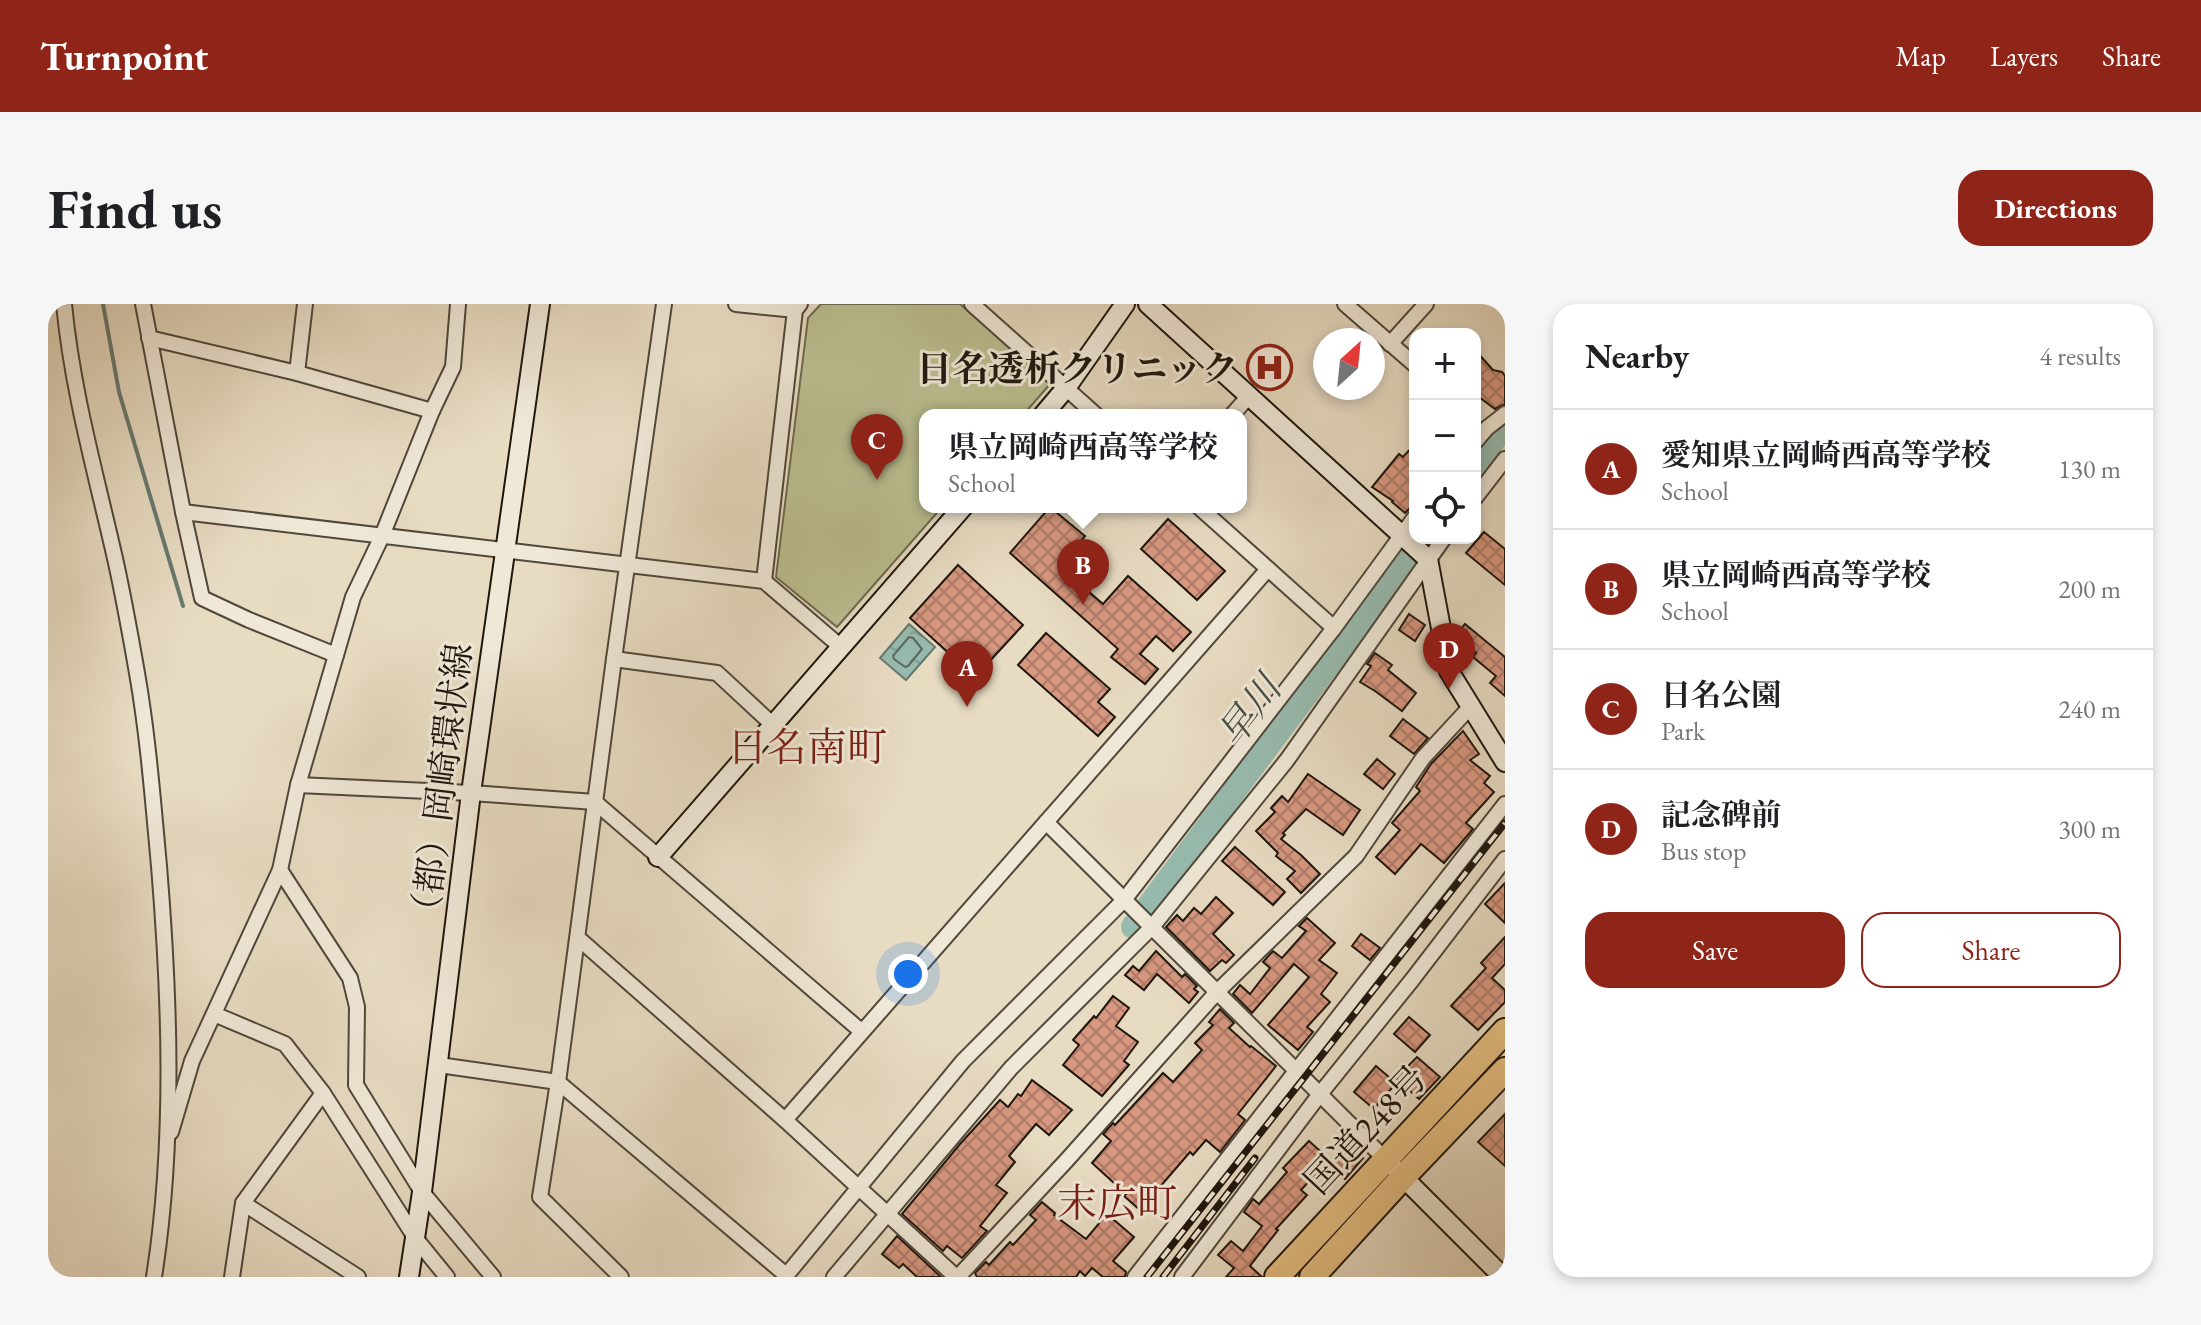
<!DOCTYPE html>
<meta charset="utf-8">
<style>
body{margin:0;font-family:"EB Garamond","Noto Serif JP",serif;background:#f6f6f6;color:#202124}
.controls{position:absolute;right:24px;top:24px;display:grid;overflow:hidden;border-radius:16px;box-shadow:0 4px 12px #0003}
.controls button{width:72px;height:72px;display:grid;place-items:center;padding:0;border:0;border-bottom:2px solid #e0e0e0;background:#fff;color:#202124;font:40px sans-serif}
.compass{position:absolute;left:1265px;top:24px;width:72px;height:72px;border-radius:50%;background:#fff;box-shadow:0 4px 12px #0003;rotate:27deg}
.you{position:absolute;left:860px;top:670px;width:28px;height:28px;margin:-20px;border:6px solid #fff;border-radius:50%;background:#1a73e8;box-shadow:0 0 0 12px #1a73e833}
.badge{display:grid;place-items:center;width:52px;height:52px;border-radius:50%;background:#8f2418;color:#fff;font-size:26px;font-weight:700}
.pin{position:absolute;translate:-50% -66px;filter:drop-shadow(0 2px 4px #0008)}
.pin::after{content:'';position:absolute;top:42px;width:28px;height:24px;background:inherit;clip-path:polygon(0 0,100% 0,50% 100%)}
.popup{position:absolute;left:871px;top:105px;width:328px;height:104px;box-sizing:border-box;display:grid;place-content:center;border-radius:16px;background:#fff;filter:drop-shadow(0 2px 6px #0005);font-size:26px;white-space:nowrap;color:#757577}
.popup b{font-size:30px;color:#202124}
.popup::after{content:'';position:absolute;left:50%;top:100%;margin-left:-16px;border:16px solid transparent;border-top-color:#fff}
.list{margin:0;padding:0;list-style:none}
h2{display:flex;justify-content:space-between;align-items:center;height:104px;margin:0;padding:0 32px;font-size:34px}
h2 small{font-size:26px;font-weight:400;color:#757577}
.list li{display:grid;grid-template-columns:52px 1fr auto;gap:24px;align-items:center;box-sizing:border-box;height:120px;padding:0 32px;border-top:2px solid #e0e0e0}
.list b{display:block;font-size:30px;white-space:nowrap}
.list p{margin:0;font-size:26px;white-space:nowrap;color:#757577}
.list em{font-size:26px;font-style:normal;color:#757577}
.actions{display:flex;gap:16px;padding:24px 32px}
.actions a{flex:1;padding:18px 0;border:2px solid #8f2418;border-radius:24px;text-align:center;font-size:28px;color:#8f2418}
.actions .main{background:#8f2418;color:#fff}
.icon{flex:none;width:44px;height:44px;fill:none;stroke:currentColor;stroke-width:2;stroke-linecap:round;stroke-linejoin:round}
.map{position:relative;flex:none;width:1457px;height:973px;overflow:hidden;border-radius:24px}
header{display:flex;align-items:center;gap:48px;box-sizing:border-box;height:112px;padding:0 40px;background:#8f2418;color:#fff}
header strong{font-size:38px}
nav{display:flex;gap:44px;margin-inline-start:auto;font-size:28px}
.intro{display:flex;align-items:center;justify-content:space-between;box-sizing:border-box;height:192px;padding:0 48px}
h1{margin:0;font-size:56px}
.button{padding:20px 36px;border-radius:24px;background:#8f2418;color:#fff;font-size:28px;font-weight:700}
main{display:flex;gap:48px;padding:0 48px}
aside{flex:1;background:#fff;border-radius:24px;box-shadow:0 4px 12px #0003}
.map>svg:first-child{display:block}
.park{fill:#babe90;stroke:#6c6a4e;stroke-width:2}
.water{fill:url(#water-ripples);stroke:#67796e;stroke-width:2}
.lines{fill:none;stroke-linecap:round;stroke-linejoin:round}
.shore{stroke:#5a685e;stroke-width:2}
.stream{stroke:#67796e;stroke-width:4}
.river{stroke:#97bbaf;stroke-width:24}
.building{fill:url(#building-cross-hatch);stroke:#1e160d;stroke-width:2}
.street-casing{stroke:#50473a;stroke-width:18}
.secondary-casing{stroke:#1e160d;stroke-width:22}
.highway-casing{stroke:#1e160d;stroke-width:28}
.street{stroke:#efe8d7;stroke-width:14}
.secondary{stroke:#efe8d7;stroke-width:18}
.highway{stroke:#e4be81;stroke-width:24}
.rail-casing{stroke:#1e160d;stroke-width:7}
.rail{stroke:#efe8d7;stroke-width:4;stroke-dasharray:12;stroke-linecap:butt}
.labels{text-anchor:middle;stroke-width:6;stroke-linejoin:round;paint-order:stroke}
.poi-label{font-size:36px;font-weight:bold;fill:#1e160d;stroke:#efe8d7;text-anchor:end}
.street-label{font-size:36px;fill:#1e160d;stroke:#efe8d7}
.water-label{font-size:38px;font-style:italic;fill:#485046;stroke:#efe8d7}
.quarter-label{font-size:40px;fill:#7a1f14;stroke:#efe8d7}
</style>
<header>
<strong>Turnpoint</strong>
<nav><a>Map</a><a>Layers</a><a>Share</a></nav>
</header>
<div class="intro"><h1>Find us</h1><a class="button">Directions</a></div>
<main>
<div class="map">
<svg width="1457" height="973" viewBox="0 0 1457 973">
<defs>
<pattern id="water-ripples" width="26" height="14" patternUnits="userSpaceOnUse" patternTransform="scale(2)"><rect width="26" height="14" fill="#97bbaf"/><path d="M2 4q2-2 4 0t4 0M15 11q2-2 4 0t4 0" fill="none" stroke="#82a095"/></pattern>
<pattern id="building-cross-hatch" width="8" height="8" patternUnits="userSpaceOnUse" patternTransform="scale(2)"><rect width="8" height="8" fill="#d79780"/><path d="M0 0l8 8M0 8l8-8" fill="none" stroke="#ae7a67"/></pattern>
</defs>
<rect width="100%" height="100%" fill="#e7dbc2"/>
<filter id="stains"><feTurbulence type="fractalNoise" baseFrequency=".0025" numOctaves="4"/><feColorMatrix values="0 0 0 0 .2 0 0 0 0 .09 0 0 0 0 .02 0 0 0 .5 -.17"/></filter>
<radialGradient id="worn" r=".72"><stop offset=".6" stop-color="#630" stop-opacity="0"/><stop offset="1" stop-color="#630" stop-opacity=".3"/></radialGradient>
<path class="park" d="M773,0h139l91,79 -28,32h-98v92h17l-105,120 -61,-50 32,-259z"/>
<path class="water" d="M861,320l26,23 -29,33 -26,-22z"/>
<g class="lines">
<path class="shore" d="M861,333l4,1 9,11 -14,17 -3,1 -11,-8 -1,-3z"/>
<path class="stream" d="M55,0l16,88 64,214"/>
<g class="river">
<path d="M1427,162l24,-33 6,-4"/>
<path d="M1085,623l290,-389"/>
</g>
</g>
<g class="building">
<path d="M1427,46l18,20 9,2 3,4v28l-10,5 -20,-15z"/>
<path d="M1367,140v63l-5,1 -5,5 -13,-11 1,-1 -21,-14 27,-33 4,3z"/>
<path d="M1002,203l35,29 -26,30 44,38 25,-28 63,56 -18,19 -17,-15 -16,18 18,15 -13,15 -34,-27 7,-8 -108,-96z"/>
<path d="M1120,215l57,52 -28,29 -56,-51z"/>
<path d="M1436,228l21,17v36l-39,-32z"/>
<path d="M910,261l65,60 -48,52 -65,-59z"/>
<path d="M1361,310l16,11 -10,16 -16,-11z"/>
<path d="M1417,320l40,33v39l-15,-13 6,-7 -23,-19 3,-4 -21,-16z"/>
<path d="M998,329l64,56 -12,13 17,15 -17,19 -80,-71z"/>
<path d="M1327,349l17,12 -4,5 28,23 -14,18 -27,-20 -15,-9 11,-16 -4,-2z"/>
<path d="M1355,415l25,19 -14,16 -24,-18z"/>
<path d="M1415,427l16,23 -9,6 20,16 -6,7 10,9 -28,31 7,6 -29,34 -23,-19 -26,30 -19,-17 24,-27 -8,-7 28,-32 -4,-4 15,-23z"/>
<path d="M1329,455l18,15 -12,15 -19,-15z"/>
<path d="M1260,470l52,36 -17,25 -37,-26 -23,24 2,2 -4,4 20,16 19,19 -19,19 -14,-14 8,-8 -19,-15 2,-3 -22,-22 19,-19 -4,-4 11,-12 6,6z"/>
<path d="M1187,543l50,45 -12,13 -51,-44z"/>
<path d="M1457,579v40l-20,-19z"/>
<path d="M1168,593l17,16 -20,21 21,21 -8,8 -4,-3 -12,11 -44,-44 11,-12 6,6 11,-13 7,6z"/>
<path d="M1259,614l28,25 -16,17 18,13 -16,21 9,8 -23,25 6,5 -15,18 -30,-25 41,-48 -15,-13 -42,49 -19,-19 7,-9 10,9 20,-26 -7,-6 10,-11 9,7 24,-27 -7,-5z"/>
<path d="M1313,630l19,14 -10,12 -18,-14z"/>
<path d="M1457,633v27l-13,14 13,12v12l-27,28 -27,-24 35,-38 -5,-5z"/>
<path d="M1108,647l26,26 3,-3 12,12 -3,3 4,3 -9,11 -32,-29 -13,16 -19,-15 8,-9 6,5z"/>
<path d="M1065,692l16,12 -13,18 22,16 -14,19 5,4 -27,31 -39,-31 16,-20 -6,-5 21,-24 2,2z"/>
<path d="M1172,705l14,14 -5,5 21,19 1,-1 25,20 -38,48 7,6 -25,32 -14,-12 -13,15 -3,-3 -50,58 -16,-14 2,-2 -34,-31 19,-22 -8,-7 10,-11 2,2 48,-52 10,9 29,-32 -7,-7 18,-18 -4,-3z"/>
<path d="M1361,713l21,18 -15,17 -21,-18z"/>
<path d="M1369,753l23,20 -21,22 -23,-21z"/>
<path d="M1328,762l20,17 -22,26 -20,-17z"/>
<path d="M984,776l40,30 -23,25 -13,-11 -27,32 6,6 -19,23 11,8 -27,33 7,5 -25,27 -15,-12 -4,5 -41,-37 58,-70 40,-44 8,7 10,-13 3,2z"/>
<path d="M1457,810v52l-27,-24z"/>
<path d="M1261,837l20,18 -28,31 6,5 -31,34 2,1 -28,36 12,11h-36l8,-9 -16,-13 13,-14 12,10 19,-25 -18,-14 9,-13 6,5 28,-32 -4,-4z"/>
<path d="M1300,841l15,13 -18,21 -15,-14z"/>
<path d="M994,898l13,11 -1,2 32,24 21,-25 27,23 -21,24 13,11 -1,5h-22l-11,-9 -7,8 -5,-5 -4,6h-99l-2,-4 11,-11 3,3 21,-23 3,3 23,-25 -6,-5z"/>
<path d="M849,932l44,41h-24l-14,-13 -4,4 -17,-14z"/>
</g>
<g class="lines">
<defs>
<g id="street">
<path d="M16,0c8,85 31,167 50,250 9,39 16,79 23,119 11,63 16,128 22,193 11,134 16,277 -5,411"/>
<path d="M95,0l40,208 19,86 47,22 87,35"/>
<path d="M688,0l59,6"/>
<path d="M924,0l124,111"/>
<path d="M1297,0l70,61"/>
<path d="M101,34l148,35 135,38"/>
<path d="M1342,40l36,-40"/>
<path d="M249,69l8,-69"/>
<path d="M1184,111l17,-19"/>
<path d="M1427,138l12,-14 18,-14"/>
<path d="M1427,194l30,-39"/>
<path d="M1151,203l135,121"/>
<path d="M135,208l581,69 77,66"/>
<path d="M716,277l31,-271 5,-6"/>
<path d="M566,355l103,14 56,52"/>
<path d="M250,481l173,8 124,9 266,229"/>
<path d="M998,518l339,337"/>
<path d="M232,566l70,108 7,29 -1,78 66,107 71,85"/>
<path d="M530,634l207,182 171,157"/>
<path d="M166,710l71,30 38,49 93,146 31,38"/>
<path d="M391,761l119,17 228,193"/>
<path d="M737,816l483,-551"/>
<path d="M123,828l21,-71 88,-191 18,-85 55,-188 29,-61 50,-125 21,-44 5,-63"/>
<path d="M195,899l115,74"/>
<path d="M184,973l11,-74 80,-110"/>
<path d="M573,973l-81,-80 18,-115 56,-423 50,-355"/>
<path d="M737,973l178,-216 161,-161 210,-272 81,-111"/>
<path d="M786,973l177,-209 141,-141 135,-167 157,-222"/>
<path d="M910,973l108,-116 151,-169 139,-136 67,-98 49,-53"/>
<path d="M1087,973l370,-473"/>
<path d="M1134,973l138,-183 92,-114 93,-121"/>
</g>
<g id="secondary">
<path d="M1100,0l280,255 21,112 56,91"/>
<path d="M995,111l23,-27 59,-84"/>
<path d="M610,553l305,-350"/>
<path d="M1348,866l107,107"/>
<path d="M361,973l13,-85 49,-399 69,-489"/>
</g>
<g id="highway">
<path d="M1229,973l228,-246"/>
<path d="M1264,973l91,-100 102,-107"/>
</g>
</defs>
<use href="#street" class="street-casing"/>
<use href="#secondary" class="secondary-casing"/>
<use href="#highway" class="highway-casing"/>
<use href="#street" class="street"/>
<use href="#secondary" class="secondary"/>
<use href="#highway" class="highway"/>
<defs>
<g id="rail">
<path d="M1099,973l358,-454"/>
<path d="M1115,973l92,-119"/>
</g>
</defs>
<use href="#rail" class="rail-casing"/>
<use href="#rail" class="rail"/>
</g>
<defs>
<symbol id="hospital-ring" viewBox="-11 -11 22 22"><circle r="9.5" fill="#efe8d7" stroke="#8f2418" stroke-width="1.5"/><path d="M-5-5h3v3.5h4V-5h3V5h-3V1.5h-4V5h-3Z" fill="#8f2418"/></symbol>
</defs>
<g fill-rule="evenodd">
<use href="#hospital-ring" x="1196" y="38" width="51" height="51"/>
</g>
<g class="labels">
<g class="poi-label">
<text x="1190" y="77">日名透析クリニック</text>
</g>
<g class="street-label">
<text transform="translate(393 482) rotate(-83)" y="13">（都）岡崎環状線</text>
<text transform="translate(1317 825) rotate(-47)" y="13">国道248号</text>
</g>
<g class="water-label">
<text transform="translate(1201 407) rotate(-53)" y="13">早川</text>
</g>
<g class="quarter-label">
<text x="759" y="457">日名南町</text>
<text x="1069" y="913">末広町</text>
</g>
</g>
<rect width="100%" height="100%" filter="url(#stains)"/>
<rect width="100%" height="100%" fill="url(#worn)"/>
</svg>
<div class="controls">
<button>+</button>
<button>−</button>
<button><svg class="icon" aria-label="locate" viewBox="0 0 24 24"><circle cx="12" cy="12" r="6"/><path d="M12 2v4M12 18v4M2 12h4M18 12h4"/></svg></button>
</div>
<svg class="compass" viewBox="-18 -18 36 36"><path d="M0-13l5 13h-10z" fill="#e53935"/><path d="M0 13l5-13h-10z" fill="#757577"/></svg>
<div class="you"></div>
<div class="pin badge" style="left:919px;top:403px">A</div>
<div class="pin badge" style="left:1035px;top:301px">B</div>
<div class="popup"><b>県立岡崎西高等学校</b>School</div>
<div class="pin badge" style="left:829px;top:176px">C</div>
<div class="pin badge" style="left:1401px;top:385px">D</div>
</div>
<aside>
<h2>Nearby<small>4 results</small></h2>
<ul class="list">
<li><span class="badge">A</span><div><b>愛知県立岡崎西高等学校</b><p>School</p></div><em>130 m</em></li>
<li><span class="badge">B</span><div><b>県立岡崎西高等学校</b><p>School</p></div><em>200 m</em></li>
<li><span class="badge">C</span><div><b>日名公園</b><p>Park</p></div><em>240 m</em></li>
<li><span class="badge">D</span><div><b>記念碑前</b><p>Bus stop</p></div><em>300 m</em></li>
</ul>
<div class="actions"><a class="main">Save</a><a>Share</a></div>
</aside>
</main>
